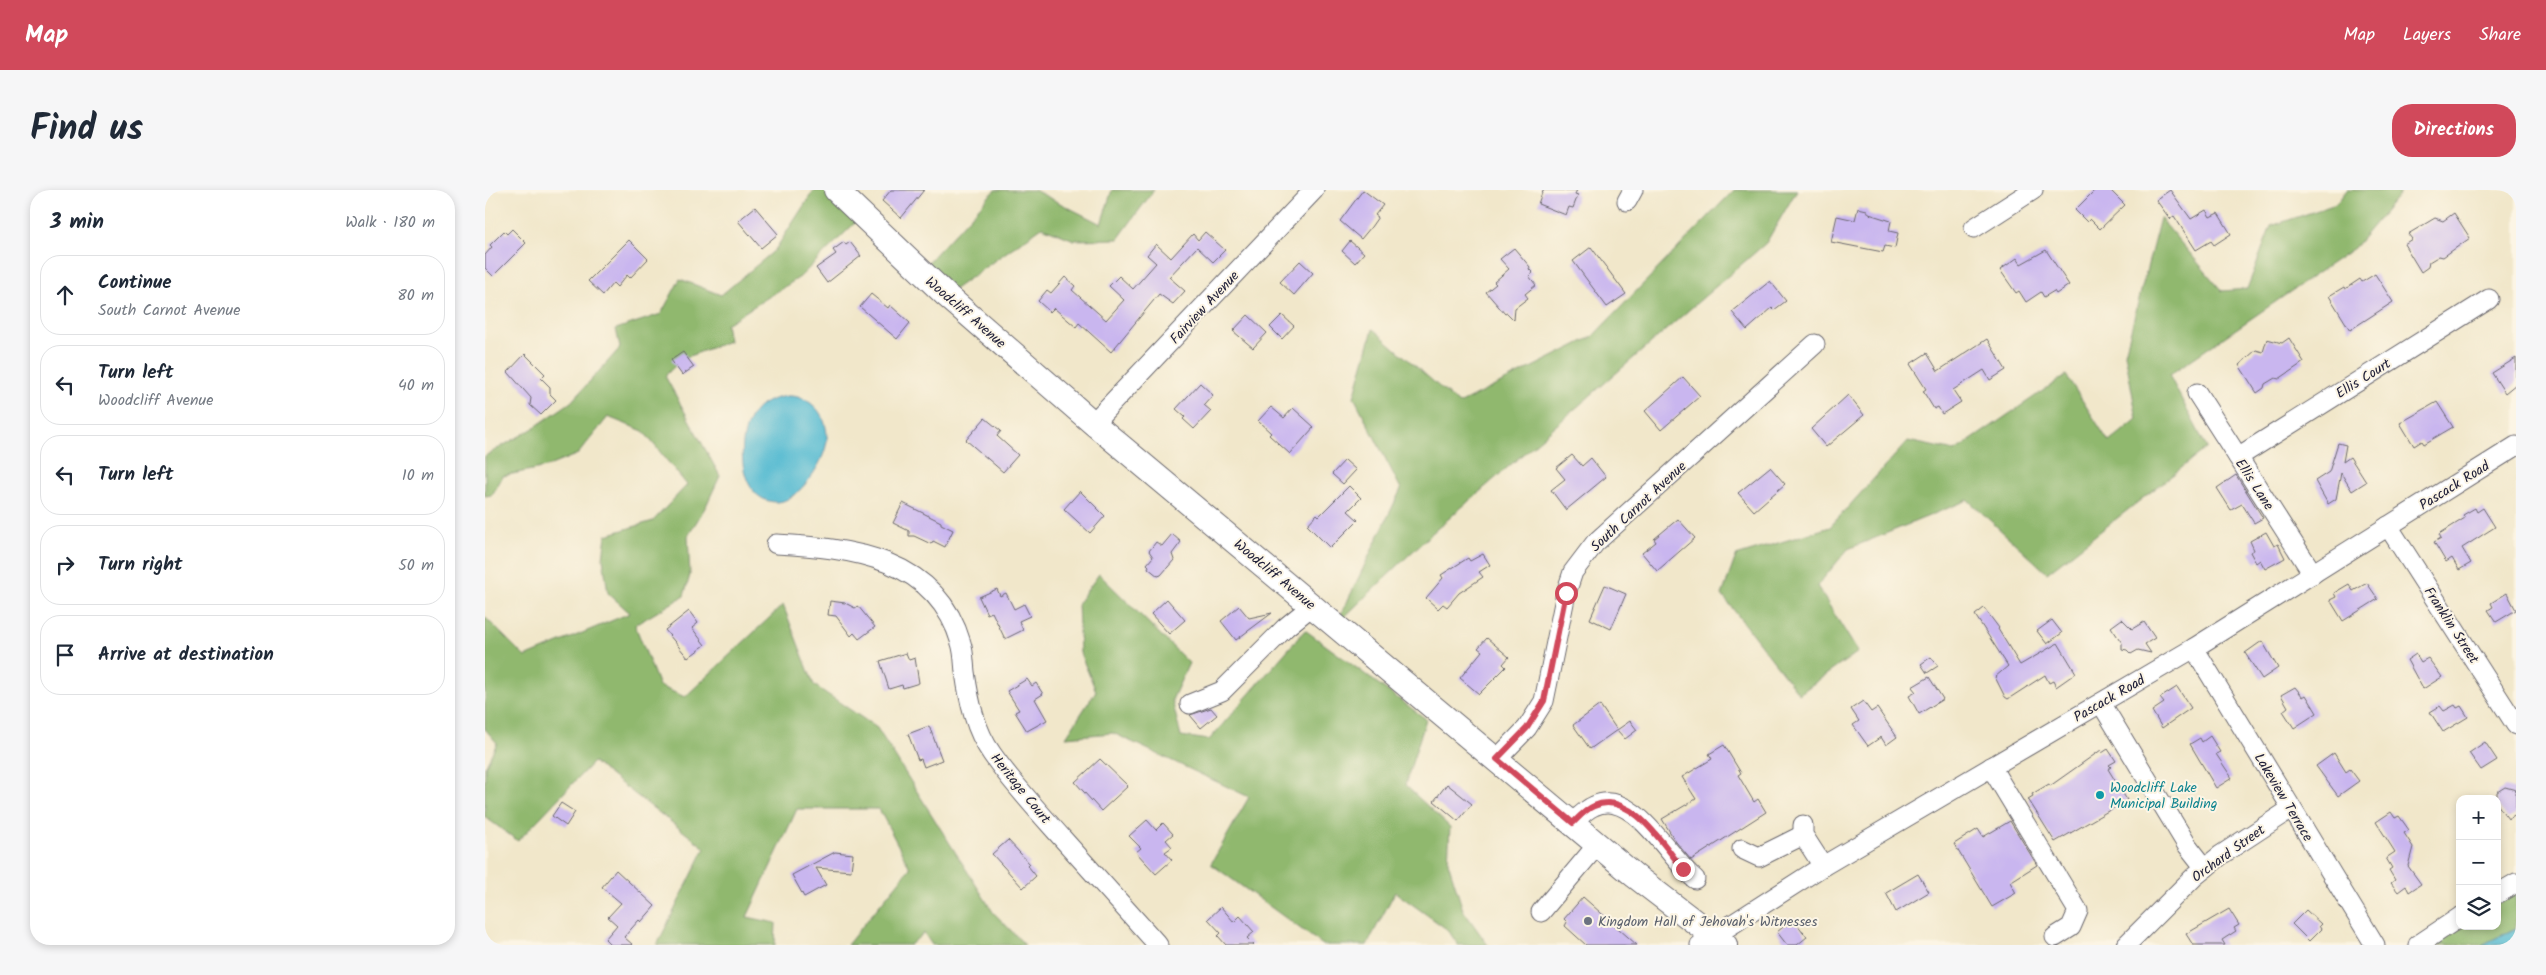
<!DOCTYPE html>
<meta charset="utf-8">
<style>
body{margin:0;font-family:Kalam,sans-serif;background:#f6f6f7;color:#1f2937}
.controls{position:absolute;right:15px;bottom:15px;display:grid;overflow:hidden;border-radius:10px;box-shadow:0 2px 8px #0003}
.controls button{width:45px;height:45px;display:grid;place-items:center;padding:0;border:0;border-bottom:1px solid #e0e1e3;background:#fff;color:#1f2937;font:25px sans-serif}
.stop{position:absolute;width:15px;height:15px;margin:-11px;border:4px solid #d1495b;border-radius:50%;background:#fff}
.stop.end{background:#d1495b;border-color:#fff;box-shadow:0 1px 5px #0008}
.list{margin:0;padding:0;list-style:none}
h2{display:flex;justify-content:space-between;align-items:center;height:65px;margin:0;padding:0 20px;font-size:21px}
h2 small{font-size:16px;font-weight:400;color:#747a83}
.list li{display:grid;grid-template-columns:32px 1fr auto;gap:15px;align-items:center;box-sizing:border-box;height:80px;margin:0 10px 10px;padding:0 10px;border:1px solid #e0e1e3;border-radius:20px}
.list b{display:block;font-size:19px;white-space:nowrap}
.list p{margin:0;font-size:16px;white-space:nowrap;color:#747a83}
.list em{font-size:16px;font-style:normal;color:#747a83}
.icon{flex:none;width:28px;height:28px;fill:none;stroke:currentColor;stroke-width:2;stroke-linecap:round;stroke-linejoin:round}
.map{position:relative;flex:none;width:2031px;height:755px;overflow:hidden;border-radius:20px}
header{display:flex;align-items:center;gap:30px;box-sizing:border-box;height:70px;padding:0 25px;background:#d1495b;color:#fff}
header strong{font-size:24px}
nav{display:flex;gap:28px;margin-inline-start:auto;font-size:18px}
.intro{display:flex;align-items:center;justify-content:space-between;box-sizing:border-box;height:120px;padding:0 30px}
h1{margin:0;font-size:35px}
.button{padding:12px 22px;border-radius:20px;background:#d1495b;color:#fff;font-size:18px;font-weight:700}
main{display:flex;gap:30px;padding:0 30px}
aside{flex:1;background:#fff;border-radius:20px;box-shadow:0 2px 8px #0003}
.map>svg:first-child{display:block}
.forest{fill:#90b86e;stroke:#596d54}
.water{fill:#53bad1;stroke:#3a6e86}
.building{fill:#c9b6ef}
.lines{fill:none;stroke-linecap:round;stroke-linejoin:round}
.minor-casing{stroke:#6a676d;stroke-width:21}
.major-casing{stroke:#6a676d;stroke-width:26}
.minor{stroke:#fff;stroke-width:19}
.major{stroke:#fff;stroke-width:24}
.route{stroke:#d1495b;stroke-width:6}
.culture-dot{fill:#0f9aa8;stroke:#fcf5e5;stroke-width:2}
.worship-dot{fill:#6b7280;stroke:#fcf5e5;stroke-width:2}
.labels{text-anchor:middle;stroke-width:4;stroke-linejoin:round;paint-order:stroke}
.street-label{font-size:14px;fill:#22223b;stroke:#fcf5e5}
.culture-label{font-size:14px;fill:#0d838f;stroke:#fcf5e5;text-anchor:start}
.worship-label{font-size:14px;fill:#5b616d;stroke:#fcf5e5;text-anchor:start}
</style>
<header>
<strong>Map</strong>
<nav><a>Map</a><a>Layers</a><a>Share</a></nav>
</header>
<div class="intro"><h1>Find us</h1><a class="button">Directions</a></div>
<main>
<aside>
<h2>3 min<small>Walk · 180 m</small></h2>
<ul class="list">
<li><svg class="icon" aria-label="ahead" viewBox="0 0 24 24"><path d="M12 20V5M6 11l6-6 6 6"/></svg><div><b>Continue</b><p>South Carnot Avenue</p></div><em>80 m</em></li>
<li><svg class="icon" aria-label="left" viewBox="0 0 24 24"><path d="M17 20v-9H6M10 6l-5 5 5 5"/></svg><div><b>Turn left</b><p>Woodcliff Avenue</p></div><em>40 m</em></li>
<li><svg class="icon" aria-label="left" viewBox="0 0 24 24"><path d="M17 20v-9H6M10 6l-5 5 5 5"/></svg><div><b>Turn left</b></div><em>10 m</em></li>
<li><svg class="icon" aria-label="right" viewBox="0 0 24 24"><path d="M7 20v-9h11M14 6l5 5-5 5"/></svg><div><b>Turn right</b></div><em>50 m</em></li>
<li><svg class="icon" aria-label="arrive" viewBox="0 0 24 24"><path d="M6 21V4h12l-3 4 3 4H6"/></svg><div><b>Arrive at destination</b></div></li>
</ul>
</aside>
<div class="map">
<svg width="2031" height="755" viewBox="0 0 2031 755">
<rect width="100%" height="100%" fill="#fcf5e5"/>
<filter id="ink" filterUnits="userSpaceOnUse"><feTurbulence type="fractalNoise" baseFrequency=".02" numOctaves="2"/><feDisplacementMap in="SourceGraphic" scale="10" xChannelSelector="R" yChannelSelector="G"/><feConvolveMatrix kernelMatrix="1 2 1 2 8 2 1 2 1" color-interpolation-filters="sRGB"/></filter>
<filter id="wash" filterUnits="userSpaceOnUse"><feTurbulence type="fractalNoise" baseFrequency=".0096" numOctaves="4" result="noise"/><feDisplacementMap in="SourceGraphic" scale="20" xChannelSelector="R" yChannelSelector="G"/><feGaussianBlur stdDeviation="1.12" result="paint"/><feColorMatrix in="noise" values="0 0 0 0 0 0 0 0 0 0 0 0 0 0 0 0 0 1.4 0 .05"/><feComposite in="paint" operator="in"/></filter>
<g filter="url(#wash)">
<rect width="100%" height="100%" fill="#f1e7ca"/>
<g class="forest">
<path d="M329,0h22l26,26 -62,61 -74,47 3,17 -47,18 -17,17 55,100 -14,30 -18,30 2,39 -6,21 -49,29 24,61 26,11 98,-92 31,80 63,43 116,184 32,33h-93l-8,-12 -14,12h-63l63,-77 -31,-59h-82l-50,108 29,6 -1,22h-118l48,-97 -112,-86 -75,79 -33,-24v-50l12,-24 -12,-14v-112l40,40 105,-44 -22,-20 -5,-35 3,-23 47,-14 34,-36 -44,-54 -35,-14 -30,37 -32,13 -43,9 -11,19 -7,1v-40l47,-27 39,-27 49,-54 -4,-19 45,-15 19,-35 41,16 54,-45z"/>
<path d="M510,0h39l67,34 11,-34h42l-36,49 -44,1 -32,-13 -96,68 -26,-24z"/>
<path d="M1249,0h63l-31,53 -335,291 -95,91 65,-136 -47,-92 19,-68 86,75 133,-67z"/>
<path d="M1862,0h56l-49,58 -185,127 38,73 -160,125 -79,-73 -120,49 -31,37 41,66 -59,42 -77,-99 14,-39 94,-29 78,-86 47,10 111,-76 43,67 28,-23 -12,-66 35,-135 62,73 25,-2 24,-63 65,-22z"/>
<path d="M614,384l90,89 -17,37 9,36 28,4 96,-110 121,89 -21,66 45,42 -2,35 15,48 25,35h-30l-10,-15 -53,-38 -28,53h-44l-112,-81 38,-67 -136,-64 -47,4 30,-46 -16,-38 -2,-50z"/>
<path d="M2031,700v38l-34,17h-48l26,-19h37v-25z"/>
</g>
<g class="water">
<path d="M302,206c23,-1 40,18 40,41 1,21 -28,65 -50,65 -42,0 -43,-74 -18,-95 8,-7 18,-9 28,-11z"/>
<path d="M2031,738v17h-34z"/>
</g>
<g id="blocks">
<g class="building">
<path d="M406,0h33l-23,28 -19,-17z"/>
<path d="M878,0l20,15 -8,10 3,2 -7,10 -10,12 -21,-18z"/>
<path d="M1058,0h34l-2,4 3,1 -5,13 -4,-1 -3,8 -28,-11z"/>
<path d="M1610,0h15l15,15 -25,24 -10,-10 -3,3 -12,-12z"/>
<path d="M1685,0l21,29 15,-9 4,7 8,-4 13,21 -17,11 -3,-4 -15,9 -22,-34 -4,3 -14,-19z"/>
<path d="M270,17l23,27 -17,14 -23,-27z"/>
<path d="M1373,18l9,2 2,4 22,7 -2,10 9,2 -3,15 -10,-2 -2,6 -52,-10 6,-26 18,4z"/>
<path d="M1969,23l16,25 -27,19 -4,-1 -10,6 -1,5 -7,5 -17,-28 8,-5 -4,-5 27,-16 8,3z"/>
<path d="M27,39l14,14 -33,33 -8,-8v-13l7,-8 -2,-2 14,-14 3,3z"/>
<path d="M720,42l20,18 -12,12 -16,-15 -28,30 16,14 -12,13 -14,-10 -48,58 -32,-29 -3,4 -22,-19 -4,4 -12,-11 9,-11 4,3 14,-16 10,9 -3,4 34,30 18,-20 -15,-14 10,-10 14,13 23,-26 -9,-8 9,-11 15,14 22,-24 5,6z"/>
<path d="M144,50l19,19 -18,19 -3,-3 -10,12 -4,-4 -10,12 -15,-14z"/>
<path d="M865,51l14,12 -9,10 -13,-12z"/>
<path d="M359,52l2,3 4,-3 11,14 -34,27 -11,-15 20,-14 -3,-4z"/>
<path d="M1106,57l35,47 -19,13 -34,-46z"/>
<path d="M1029,58l16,19 -1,2 4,4 -4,3 7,9 -11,9 3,4 -13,10 -1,12 -7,-7 -2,1 -19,-22 10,-8 -2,-2 15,-13 -9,-10z"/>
<path d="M1561,60l23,35 -13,9 -2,-3 -10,6 -3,-5 -15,10 -7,-11 -3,2 -16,-23 17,-12 4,6z"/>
<path d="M815,71l13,12 -19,22 -14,-13z"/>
<path d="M1890,84l18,28 -43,28 -21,-34 15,-9 1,2 15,-10 2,3z"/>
<path d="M1285,91l16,20 -12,9 -2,-2 -25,22 -15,-18z"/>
<path d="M386,104l17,14 2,-3 20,18 -13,16 -37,-32z"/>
<path d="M763,125l19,18 -14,15 -20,-17z"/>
<path d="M797,125l12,11 -12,13 -12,-12z"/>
<path d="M1804,148l15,24 -25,17 -4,-1 -10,6 -1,4 -7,5 -18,-28 17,-15 7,2 4,-13 15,4z"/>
<path d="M1502,149l19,31 -16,10 -6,-10 -31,20 8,12 -19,12 -4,-7 -4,2 -11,-18 3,-2 -16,-25 17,-11 11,18z"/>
<path d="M198,162l11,15 -12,8 -11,-15z"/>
<path d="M40,164l20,20 -4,4 9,9v7l6,6 -15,15 -11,-10 1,-7 -23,-26z"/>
<path d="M2031,168v26l-11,9 -13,-20z"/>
<path d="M1198,187l17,19 -39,34 -16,-19z"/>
<path d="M715,193l13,12 -9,10 7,6 -17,18 -11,-10 2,-2 -9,-8z"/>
<path d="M1363,205l16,20 -38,32 -15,-18z"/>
<path d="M1952,212l16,25 -29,17 -2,-3 -8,5 -14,-23z"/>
<path d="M786,217l13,11 9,-10 21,19 -24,27 -21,-19 2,-2 -13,-12z"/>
<path d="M500,228l16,13 -4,5 21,19 -15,17 -37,-32z"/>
<path d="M1853,253l8,2 -3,17 7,-5 16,25 -14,9 -11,-18 -5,26 -8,5 -13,-23 14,-9z"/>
<path d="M1087,265l10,11 9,-8 15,19 -40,33 -15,-20 14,-11 -9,-11z"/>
<path d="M860,270l11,10 -13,14 -11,-10z"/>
<path d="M1285,277l15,17 -31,27 -16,-18z"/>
<path d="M1751,285l27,43 -9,5 -12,-19 -11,6 -14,-22z"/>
<path d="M864,296l12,12 -13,13 10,9 -28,28 -23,-23 10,-11 2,2z"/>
<path d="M595,301l25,25 -15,17 -26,-24z"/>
<path d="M418,313l38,19v2l12,6 -8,17 -12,-6 -2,3 -17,-8h-5v-5l-16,-8z"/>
<path d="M1990,318l2,4 6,-4 12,19 -33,21 9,15 -12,7 -7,-12 -6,4 -12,-20 7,-4 -2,-4 26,-16 -2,-3z"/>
<path d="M1193,329l17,19 -38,33 -15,-18 14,-11 -2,-3z"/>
<path d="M1781,342l8,14 4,-2 7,14 -20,11 -5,-9 -4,3 -6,-11 4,-2 -4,-9z"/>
<path d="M687,344l9,8 -9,12 2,6 -13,15 -3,1 -10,-8 1,-2 -2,-2 6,-7 -4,-6 7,-9 6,4z"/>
<path d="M998,364l7,11 -11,7 4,5 -24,16 -12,14 -4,-3 -5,5 -12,-11 17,-20 -2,-3 27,-17 2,3z"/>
<path d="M1882,393l11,16 -35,22 -13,-21 6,-3 -2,-4 15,-9 4,7z"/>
<path d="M1120,395l21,9 -15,35 -21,-10z"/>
<path d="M512,399l3,7 6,-3 8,16 10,-5 6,12 -11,5 4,9 -18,9 -13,-27 -5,2 -8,-17z"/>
<path d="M2022,403l9,17 -20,12 -8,-12 5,-3 -2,-4z"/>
<path d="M682,409l18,21 -16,14 -18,-20z"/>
<path d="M345,411l15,2 10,5 3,-2 17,21 -16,12 -5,-6 -3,3 -15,-20 -8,-1z"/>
<path d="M754,416l10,12 23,-5 -36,27 -15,-19z"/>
<path d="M1499,418l15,20 -1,1 22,36 38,-22 18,30 -20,14 -3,-6 -4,2 -4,-8 -37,24 -3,-2 -10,-20 13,-11 -33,-51z"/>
<path d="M204,421l9,12 -6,5 13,17 -17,13 -23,-28z"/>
<path d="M1637,429l10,10 12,-7 11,16 -10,6 6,9 -13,-3 -7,4 -4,-4 -5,-1v-6l-11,-16z"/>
<path d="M1567,430l10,13 -15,11 -10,-13z"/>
<path d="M1002,448l22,19 -6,7 3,3 -27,27 -19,-16 22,-27 -4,-3z"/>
<path d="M1777,451l16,27 -16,11 -17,-26z"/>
<path d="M421,463l3,7 6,-2 4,25 -16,5 -1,-3 -13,4 -9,-28z"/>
<path d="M1931,464l5,8 7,-4 14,19 -19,12 -16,-29z"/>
<path d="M1446,467l7,9 -11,7 -6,-9z"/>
<path d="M1444,487l14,22 -24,15 -10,-18 7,-4 -4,-5z"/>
<path d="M542,489l5,7 4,-3 7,11 -8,5 12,21 -20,11 -12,-19 4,-2 -12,-19z"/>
<path d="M1692,497l14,21 -29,20 -10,-17 12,-8 -4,-5z"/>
<path d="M1810,497l8,10 3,-2 11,18 -23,15 -11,-17 5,-4 -7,-12z"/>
<path d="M1378,511l8,11 6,-4 20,29 -11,8 -5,-8 -13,9 -15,-21 6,-4 -8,-12z"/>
<path d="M1115,515l17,25 -27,19 -17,-24z"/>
<path d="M1970,515l2,3 4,-2 7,11 -25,15 -13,-20 10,-6 4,5z"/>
<path d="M726,518l6,7 -16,13 -11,-13z"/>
<path d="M1145,531l7,9 -12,9 -8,-9z"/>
<path d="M444,536l13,34 -18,7 -3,-8 -3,1 -10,-26z"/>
<path d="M1725,546l10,16 -4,2 16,24 -16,10 -26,-44 10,-6 2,4z"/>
<path d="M2000,552l12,18 -16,10 -12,-17z"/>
<path d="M1239,555l17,28 -3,2 16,27 4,-3 8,13 -75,48 -15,-18 -14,-23 34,-20 -14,-22 30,-18 -3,-5z"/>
<path d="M1623,559l8,12 -7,4 2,2 -3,2 19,31 -72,42 -27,-43 5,-3 -1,-2 17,-10 1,2 51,-36 1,3z"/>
<path d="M1849,563l12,19 4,-3 9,12 -21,15 -22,-30z"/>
<path d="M615,569l28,27 -27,25 -26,-29z"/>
<path d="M962,594l25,20 -14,17 -24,-20z"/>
<path d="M2020,597l11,3v24l-8,5 -11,-15v-12z"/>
<path d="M76,613l14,9 -9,14 -14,-10z"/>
<path d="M1906,622l4,6 4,-2 10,14 -5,3 9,14 -5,19 13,18 -12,8 -3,-6 -8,6 -7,-9 4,-3 -6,-10 3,-2 -6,-10 9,-6 -19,-30z"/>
<path d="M662,630l9,10 7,-7 10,11 -7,6 6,7 -7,5 7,8 -16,14 -20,-22 5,-4 -12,-12z"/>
<path d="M1525,631l27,44 -27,17 6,11 -24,14 -38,-63 24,-15 5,8z"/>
<path d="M523,650l22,24 -2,2 8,10 -13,12 -31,-34z"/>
<path d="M350,662l18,2 -2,17 -35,-3 10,17 -22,12 -12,-22z"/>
<path d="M131,680l39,36 -14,16 -2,-2 -15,17 9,8h-22l-6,-6 12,-14 -9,-8 13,-14 -19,-16z"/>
<path d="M1433,684l11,18 -33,20 -10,-19z"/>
<path d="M1098,707l54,48h-51l-21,-19 2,-4 -3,-3z"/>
<path d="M736,717l13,15 6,-6 14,16 -7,6 7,7h-28l-8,-9 3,-3 -13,-14z"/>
<path d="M1744,719l10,16 -5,3 2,3 -14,9 3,5h-32l-7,-11z"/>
<path d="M1821,720l15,14 -2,2 2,3 -12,12 -17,-17z"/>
<path d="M1308,729l14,18 -10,8h-10l-10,-13z"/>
</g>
</g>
</g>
<g filter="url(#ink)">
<use href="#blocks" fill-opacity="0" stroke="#6a676d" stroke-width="1"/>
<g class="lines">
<defs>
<g id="minor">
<path d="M1142,11l6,-11"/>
<path d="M1489,38l59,-38"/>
<path d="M1712,203l116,181"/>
<path d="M608,233l221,-233"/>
<path d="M1753,267l251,-158"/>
<path d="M1903,336l128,199"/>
<path d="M291,354c75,4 160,13 185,99 3,9 3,20 4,29 4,29 10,58 27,82 21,30 46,57 70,84 32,36 64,71 96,107"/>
<path d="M1709,458l181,297"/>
<path d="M1616,513l86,142 18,23"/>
<path d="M705,514l32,-13 64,-64 27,-22"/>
<path d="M1012,569l30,-31 17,-27 22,-108 7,-21 22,-29 220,-199"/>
<path d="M1506,577l87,144 -7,16 -16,10"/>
<path d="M1088,633c6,-6 13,-14 21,-17 39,-19 75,53 101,73"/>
<path d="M1318,635v10l20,31"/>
<path d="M1257,659l17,8 44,-22"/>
<path d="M2012,704l19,-11"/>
<path d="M1056,722l57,-68"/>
<path d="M1215,755l123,-79 371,-218 322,-202"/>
<path d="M1641,755l69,-69 26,-21 70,-46"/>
<path d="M1933,755l42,-28"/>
</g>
<path id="major" d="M351,0l110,105 147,128 542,453 90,69"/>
</defs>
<use href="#minor" class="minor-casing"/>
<use href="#major" class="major-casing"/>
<use href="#minor" class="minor"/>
<use href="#major" class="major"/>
</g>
</g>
<g class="lines" filter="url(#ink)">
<path class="route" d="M1081,403l-22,108 -17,27 -30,31 76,64c6,-6 13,-14 21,-17 36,-17 70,40 89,63"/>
</g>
<circle class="culture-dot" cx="1615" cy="605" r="5"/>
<circle class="worship-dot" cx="1103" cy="731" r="5"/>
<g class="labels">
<g class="street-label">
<text transform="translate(719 117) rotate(-47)" y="5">Fairview Avenue</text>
<text transform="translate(481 122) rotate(41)" y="5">Woodcliff Avenue</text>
<text transform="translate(1878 188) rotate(-32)" y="5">Ellis Court</text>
<text transform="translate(1770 294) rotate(57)" y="5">Ellis Lane</text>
<text transform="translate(1969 295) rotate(-32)" y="5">Pascack Road</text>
<text transform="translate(1153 316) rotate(-43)" y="5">South Carnot Avenue</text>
<text transform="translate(790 384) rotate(40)" y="5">Woodcliff Avenue</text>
<text transform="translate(1967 435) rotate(57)" y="5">Franklin Street</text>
<text transform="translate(1624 508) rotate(-30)" y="5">Pascack Road</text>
<text transform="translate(536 598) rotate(51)" y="5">Heritage Court</text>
<text transform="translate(1799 607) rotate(59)" y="5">Lakeview Terrace</text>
<text transform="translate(1743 663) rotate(-36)" y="5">Orchard Street</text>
</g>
<g class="culture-label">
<text x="1625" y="602">Woodcliff Lake<tspan x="1625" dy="16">Municipal Building</tspan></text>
</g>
<g class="worship-label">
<text x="1113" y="736">Kingdom Hall of Jehovah's Witnesses</text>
</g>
</g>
</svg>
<div class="controls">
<button>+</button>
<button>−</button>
<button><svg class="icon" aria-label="layers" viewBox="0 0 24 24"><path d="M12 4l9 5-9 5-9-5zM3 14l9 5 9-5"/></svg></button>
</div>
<div class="stop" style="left:1081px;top:403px"></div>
<div class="stop end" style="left:1198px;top:679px"></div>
</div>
</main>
